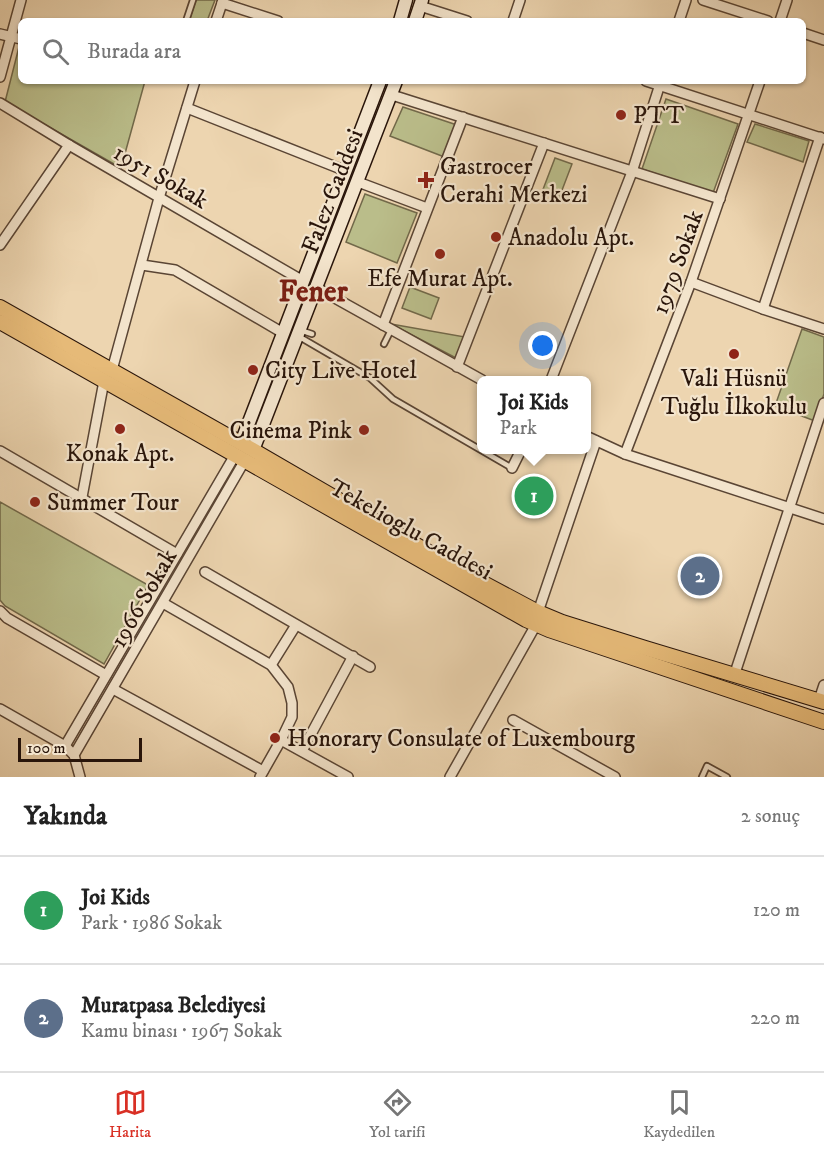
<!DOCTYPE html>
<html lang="tr">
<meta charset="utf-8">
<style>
body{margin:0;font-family:"IM FELL DW Pica",serif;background:#f6f6f6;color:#222}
.scale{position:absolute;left:18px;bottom:15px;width:124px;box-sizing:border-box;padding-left:6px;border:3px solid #29150a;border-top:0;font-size:16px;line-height:21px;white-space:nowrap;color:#29150a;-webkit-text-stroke:4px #f3e4cc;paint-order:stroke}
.you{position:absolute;left:543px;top:346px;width:21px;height:21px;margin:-15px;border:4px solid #fff;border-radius:50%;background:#1a73e8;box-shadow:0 0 0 9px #1a73e833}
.badge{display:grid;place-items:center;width:39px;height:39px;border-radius:50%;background:#d93025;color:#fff;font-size:20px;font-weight:700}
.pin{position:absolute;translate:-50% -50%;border:3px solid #fff;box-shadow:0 2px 6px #0006}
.popup{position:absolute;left:477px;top:376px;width:114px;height:78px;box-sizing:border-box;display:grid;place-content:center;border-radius:9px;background:#fff;filter:drop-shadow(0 2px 4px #0005);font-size:20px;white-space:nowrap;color:#767676}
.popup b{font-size:22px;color:#222}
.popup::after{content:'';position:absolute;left:50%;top:100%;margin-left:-12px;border:12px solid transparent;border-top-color:#fff}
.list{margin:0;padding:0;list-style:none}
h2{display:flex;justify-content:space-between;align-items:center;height:78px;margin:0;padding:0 24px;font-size:26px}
h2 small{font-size:20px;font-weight:400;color:#767676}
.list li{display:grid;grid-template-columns:39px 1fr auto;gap:18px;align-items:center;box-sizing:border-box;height:108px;padding:0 24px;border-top:2px solid #e0e0e0}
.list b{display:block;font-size:22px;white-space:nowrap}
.list p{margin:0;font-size:20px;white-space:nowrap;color:#767676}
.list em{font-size:20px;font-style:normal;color:#767676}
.icon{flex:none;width:33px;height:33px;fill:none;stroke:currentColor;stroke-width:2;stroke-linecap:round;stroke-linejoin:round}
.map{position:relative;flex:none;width:824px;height:777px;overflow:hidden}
.search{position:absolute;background:#fff;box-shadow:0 2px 4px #0004;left:18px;right:18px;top:18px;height:66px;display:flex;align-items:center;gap:15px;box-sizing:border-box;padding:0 21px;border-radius:9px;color:#767676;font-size:22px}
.sheet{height:294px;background:#fff}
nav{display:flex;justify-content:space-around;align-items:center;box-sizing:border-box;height:84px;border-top:2px solid #e0e0e0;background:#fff;font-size:16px;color:#767676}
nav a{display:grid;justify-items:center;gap:3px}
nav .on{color:#d93025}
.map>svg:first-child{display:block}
.green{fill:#babd8a;stroke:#72694a;stroke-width:1.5}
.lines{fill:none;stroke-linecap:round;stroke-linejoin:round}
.lane-casing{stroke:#5a4534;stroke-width:8}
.street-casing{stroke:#5a4534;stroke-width:12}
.secondary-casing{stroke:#29150a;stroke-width:15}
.primary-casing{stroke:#29150a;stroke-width:16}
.lane{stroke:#f3e4cc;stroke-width:4.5}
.street{stroke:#f3e4cc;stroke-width:9}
.secondary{stroke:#f3e4cc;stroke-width:12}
.primary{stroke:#e6ba78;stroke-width:14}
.poi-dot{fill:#8f2418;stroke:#f3e4cc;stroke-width:2}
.labels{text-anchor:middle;stroke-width:4.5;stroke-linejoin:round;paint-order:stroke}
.poi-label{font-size:24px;fill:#29150a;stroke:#f3e4cc;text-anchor:start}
.street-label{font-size:24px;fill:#29150a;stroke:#f3e4cc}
.district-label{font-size:30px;font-weight:bold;fill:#7a1f14;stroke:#f3e4cc}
</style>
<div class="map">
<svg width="824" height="777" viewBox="0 0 824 777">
<rect width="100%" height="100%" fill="#edd5b0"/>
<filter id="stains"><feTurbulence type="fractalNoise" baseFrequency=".00333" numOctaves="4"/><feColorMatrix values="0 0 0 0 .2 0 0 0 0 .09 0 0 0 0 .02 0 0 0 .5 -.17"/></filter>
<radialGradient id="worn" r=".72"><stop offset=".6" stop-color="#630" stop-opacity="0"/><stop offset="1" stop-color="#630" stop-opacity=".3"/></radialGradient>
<g class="green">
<path d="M196,0h19l-8,21h-18z"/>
<path d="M20,43l1,38h124l-24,87 -116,-66z"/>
<path d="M666,99l72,25 -25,69 -71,-24z"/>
<path d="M403,107l57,19 -13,32 -57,-22z"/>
<path d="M755,124l54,17 -6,21 -56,-20z"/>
<path d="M555,158l17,6 -13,34 -17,-6z"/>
<path d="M365,194l52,19 -20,50 -51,-21z"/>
<path d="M410,287l29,11 -8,21 -29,-11z"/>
<path d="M391,324l74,13 -9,21z"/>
<path d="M802,329l22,8v57l-9,27 -40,-15z"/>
<path d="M0,502l148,83 -44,79 -99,-58 -5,-6z"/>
</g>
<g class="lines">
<defs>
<g id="lane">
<path d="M186,21l7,-21"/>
<path d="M300,330l12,4"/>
<path d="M298,336l72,42 23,21 119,69"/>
<path d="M384,344l7,-14"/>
<path d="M702,777l5,-11 20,11"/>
</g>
<g id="street">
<path d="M703,0l65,21"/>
<path d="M222,3l56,18"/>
<path d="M420,6l47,15"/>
<path d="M216,21l7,-21"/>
<path d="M513,21l7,-21"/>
<path d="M679,21l7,-21"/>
<path d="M780,21l7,-21"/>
<path d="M803,33l21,7"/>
<path d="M0,34l21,5"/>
<path d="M0,77l21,-77"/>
<path d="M646,81l178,58"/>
<path d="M392,95l328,104"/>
<path d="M0,103l69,42 234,136"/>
<path d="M187,108l159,63"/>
<path d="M358,182l69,26"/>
<path d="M0,245l69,-100"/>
<path d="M142,265l33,5 108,63"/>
<path d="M691,282l72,27 61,20"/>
<path d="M317,288l165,92"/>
<path d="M763,309l57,-172"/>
<path d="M383,325l80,-208"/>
<path d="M457,367l87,-224"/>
<path d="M112,370l47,-172 36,-117"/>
<path d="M551,380l81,-208 29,-91"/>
<path d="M586,436l39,18 199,65"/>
<path d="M0,451l177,103"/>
<path d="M625,454l66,-172 69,-201"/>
<path d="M512,468l9,-18"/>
<path d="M82,497l22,-116"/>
<path d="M205,572l165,95"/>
<path d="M163,603l108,62 17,22 4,16v14l-11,23 -21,37"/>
<path d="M0,611l7,7 99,57"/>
<path d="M538,612l58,-171"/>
<path d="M271,665l25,-40"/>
<path d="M734,676l90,-273"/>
<path d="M113,689l150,82"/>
<path d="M819,700l5,-15"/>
<path d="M0,709l65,37 9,9 6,22"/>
<path d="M513,720l102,57"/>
<path d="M281,740l67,37"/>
<path d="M65,746l170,-291"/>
<path d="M302,751l51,-95"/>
<path d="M74,755l171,-295"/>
<path d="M450,777l83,-147"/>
</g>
<g id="secondary">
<path d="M400,21l6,-21"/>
<path d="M415,21l7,-21"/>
<path d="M241,443l139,-362"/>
<path d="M253,450l143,-369"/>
</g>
<g id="primary">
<path d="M0,307l253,143 210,122 75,40 24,10 83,26 179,54"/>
<path d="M0,322l526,298 23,10 275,92"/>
</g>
</defs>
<use href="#lane" class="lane-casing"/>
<use href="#street" class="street-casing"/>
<use href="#secondary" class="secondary-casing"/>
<use href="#primary" class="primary-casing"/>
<use href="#lane" class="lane"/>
<use href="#street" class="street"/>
<use href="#secondary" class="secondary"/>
<use href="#primary" class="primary"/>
</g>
<g class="poi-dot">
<circle cx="621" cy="115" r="6"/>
<path d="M423 171h6v6h6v6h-6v6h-6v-6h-6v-6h6z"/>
<circle cx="496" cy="237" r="6"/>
<circle cx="440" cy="254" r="6"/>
<circle cx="734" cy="354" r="6"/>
<circle cx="253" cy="370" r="6"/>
<circle cx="120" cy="429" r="6"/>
<circle cx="364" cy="430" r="6"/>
<circle cx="35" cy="502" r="6"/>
<circle cx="275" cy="738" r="6"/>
</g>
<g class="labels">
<g class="poi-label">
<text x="633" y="123">PTT</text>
<text x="440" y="174">Gastrocer<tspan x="440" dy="28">Cerahi Merkezi</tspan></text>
<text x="508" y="245">Anadolu Apt.</text>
<text x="440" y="286" text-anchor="middle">Efe Murat Apt.</text>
<text x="265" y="378">City Live Hotel</text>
<text x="734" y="386" text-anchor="middle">Vali Hüsnü<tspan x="734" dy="28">Tuğlu İlkokulu</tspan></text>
<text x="352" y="438" text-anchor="end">Cinema Pink</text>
<text x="120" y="461" text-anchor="middle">Konak Apt.</text>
<text x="47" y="510">Summer Tour</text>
<text x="287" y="746">Honorary Consulate of Luxembourg</text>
</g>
<g class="street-label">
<text transform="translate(161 176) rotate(30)" y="8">1951 Sokak</text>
<text transform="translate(332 191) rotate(-69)" y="8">Falez Caddesi</text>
<text transform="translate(677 262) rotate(-70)" y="8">1979 Sokak</text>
<text transform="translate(411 529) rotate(29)" y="8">Tekelioglu Caddesi</text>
<text transform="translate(143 598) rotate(-60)" y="8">1966 Sokak</text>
</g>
<g class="district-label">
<text x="313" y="301">Fener</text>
</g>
</g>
<rect width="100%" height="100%" filter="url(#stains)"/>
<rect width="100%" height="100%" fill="url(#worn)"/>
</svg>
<div class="scale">100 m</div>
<div class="you"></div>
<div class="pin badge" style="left:534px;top:496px;background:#2e9e5b">1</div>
<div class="popup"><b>Joi Kids</b>Park</div>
<div class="pin badge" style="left:700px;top:576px;background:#5c6f8a">2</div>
<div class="search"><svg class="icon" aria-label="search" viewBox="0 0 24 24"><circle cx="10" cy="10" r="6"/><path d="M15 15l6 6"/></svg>Burada ara</div>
</div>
<section class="sheet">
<h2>Yakında<small>2 sonuç</small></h2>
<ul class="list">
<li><span class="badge" style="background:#2e9e5b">1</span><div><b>Joi Kids</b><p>Park · 1986 Sokak</p></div><em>120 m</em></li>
<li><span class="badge" style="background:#5c6f8a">2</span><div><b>Muratpasa Belediyesi</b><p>Kamu binası · 1967 Sokak</p></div><em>220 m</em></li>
</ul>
</section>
<nav>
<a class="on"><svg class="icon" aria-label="map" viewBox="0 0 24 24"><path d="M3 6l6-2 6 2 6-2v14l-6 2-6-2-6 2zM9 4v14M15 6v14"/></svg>Harita</a>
<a><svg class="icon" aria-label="directions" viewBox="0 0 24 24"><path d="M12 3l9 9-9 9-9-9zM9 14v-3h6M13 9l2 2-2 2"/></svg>Yol tarifi</a>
<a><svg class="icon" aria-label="saved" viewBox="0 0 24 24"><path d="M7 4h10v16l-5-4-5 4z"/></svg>Kaydedilen</a>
</nav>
